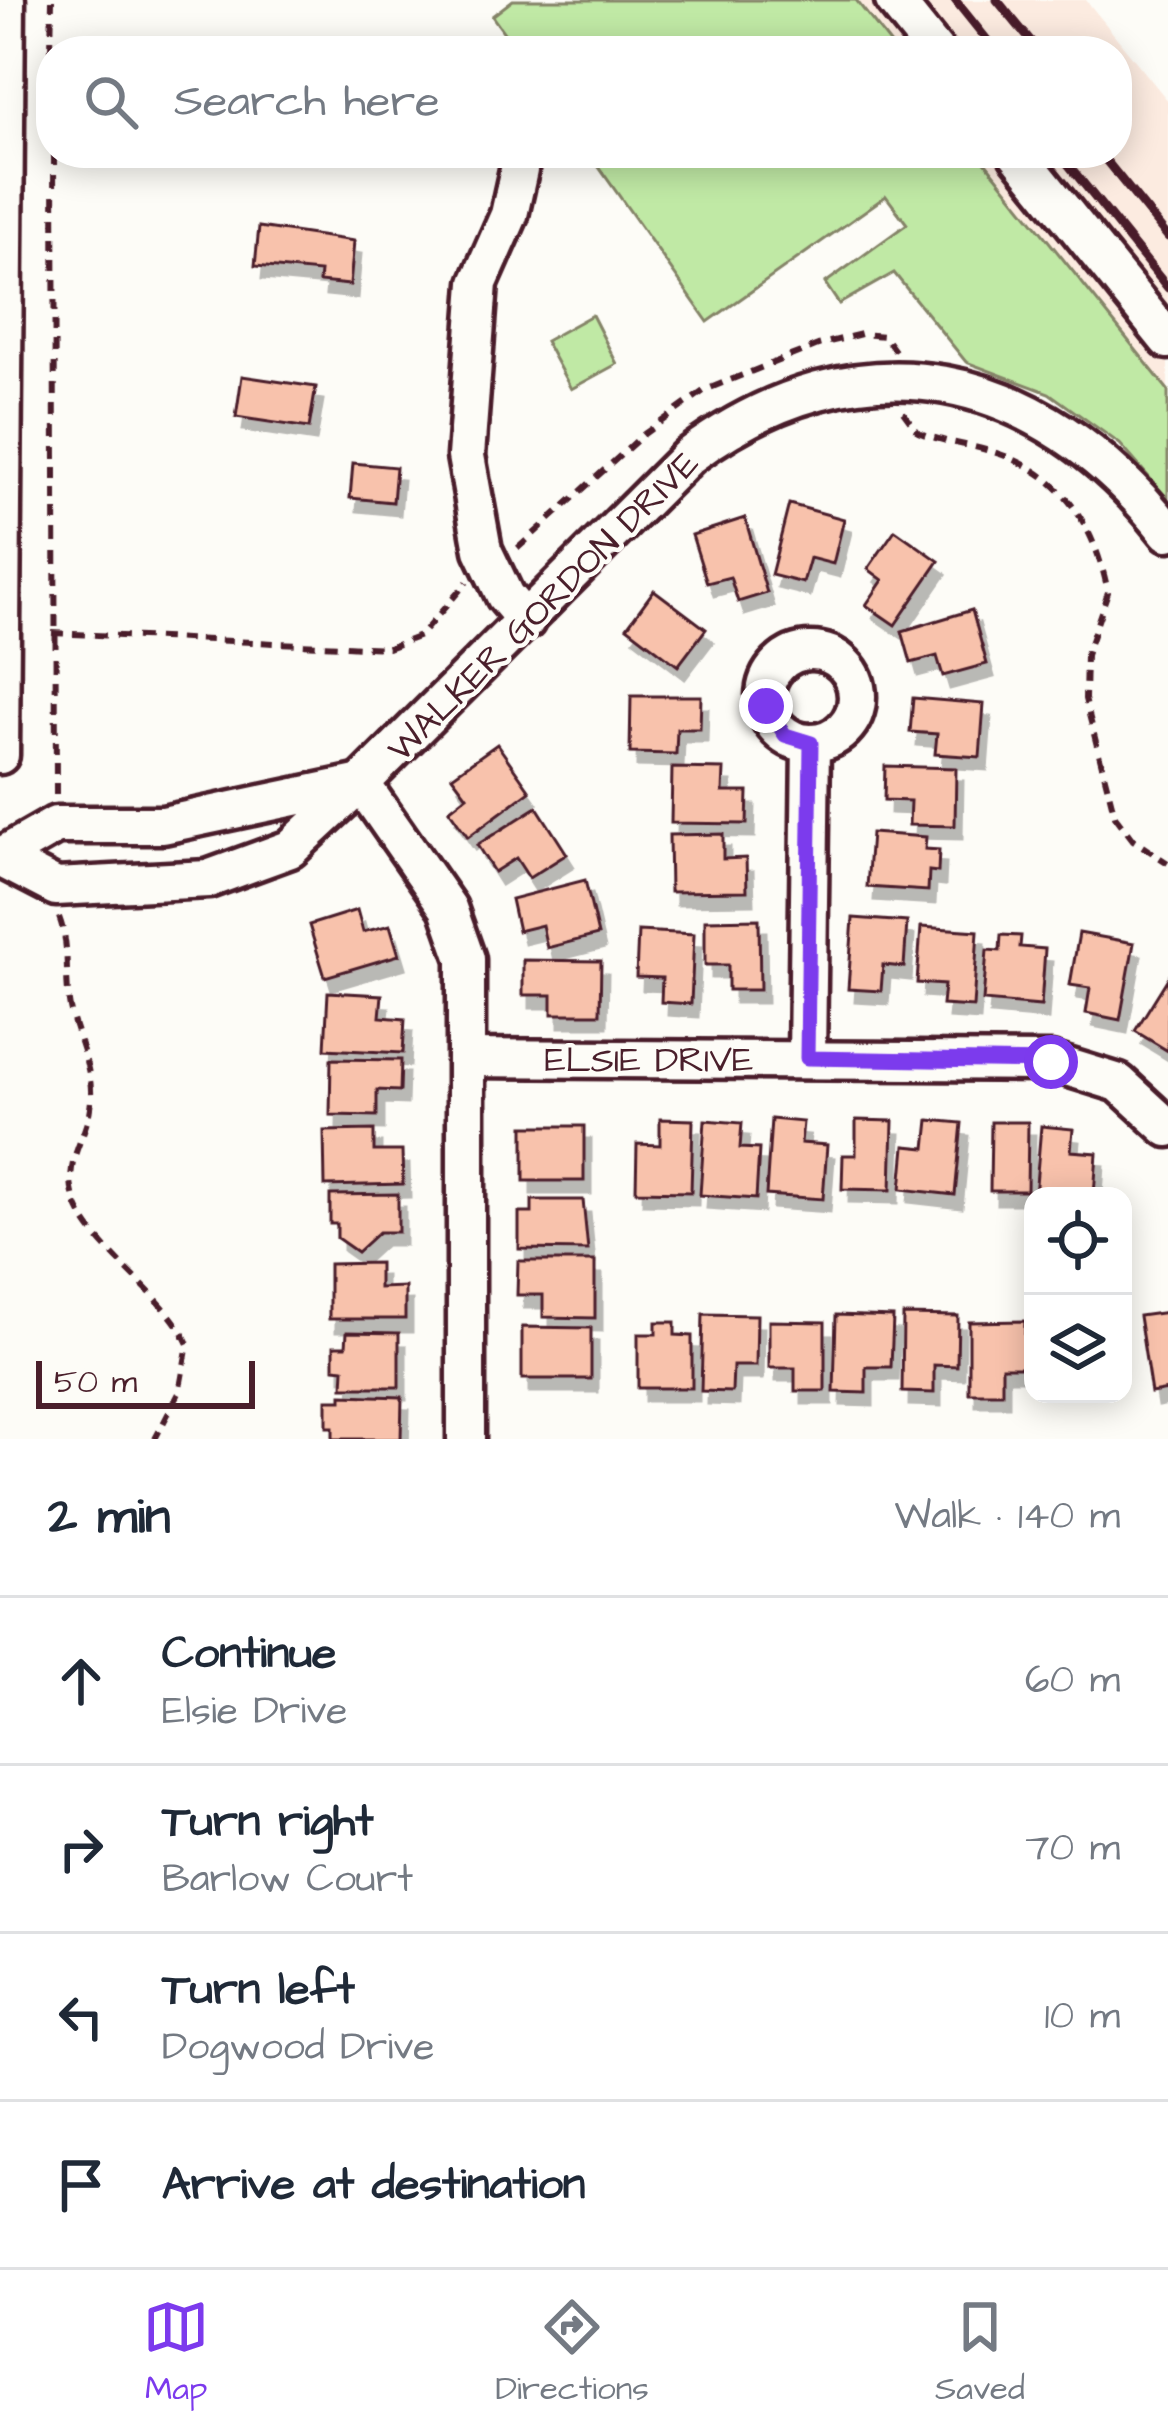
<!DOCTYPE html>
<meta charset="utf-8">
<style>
body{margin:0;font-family:"Architects Daughter",sans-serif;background:#f2f2f3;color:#1f2937}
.controls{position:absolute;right:36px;bottom:36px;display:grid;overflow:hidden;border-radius:24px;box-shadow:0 6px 30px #0003}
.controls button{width:108px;height:108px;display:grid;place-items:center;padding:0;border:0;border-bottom:3px solid #e0e1e3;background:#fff;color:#1f2937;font:60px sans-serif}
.scale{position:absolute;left:36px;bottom:30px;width:219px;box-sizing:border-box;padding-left:12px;border:6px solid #4a1f2b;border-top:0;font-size:33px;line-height:42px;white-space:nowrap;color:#4a1f2b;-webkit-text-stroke:9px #fdfcf7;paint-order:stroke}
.stop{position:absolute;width:36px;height:36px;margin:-27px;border:9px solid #7c3aed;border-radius:50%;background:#fff}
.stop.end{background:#7c3aed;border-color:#fff;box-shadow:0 3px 12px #0008}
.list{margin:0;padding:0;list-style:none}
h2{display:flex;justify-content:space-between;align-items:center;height:156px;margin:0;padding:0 48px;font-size:51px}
h2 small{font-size:39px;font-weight:400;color:#747a83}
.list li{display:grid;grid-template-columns:78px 1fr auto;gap:36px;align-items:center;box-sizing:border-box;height:168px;padding:0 48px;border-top:3px solid #e0e1e3}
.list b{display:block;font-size:45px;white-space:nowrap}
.list p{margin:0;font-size:39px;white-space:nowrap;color:#747a83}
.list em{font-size:39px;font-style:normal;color:#747a83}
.icon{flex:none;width:66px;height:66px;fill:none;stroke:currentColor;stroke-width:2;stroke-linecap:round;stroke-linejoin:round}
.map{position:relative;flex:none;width:1168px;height:1439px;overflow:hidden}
.search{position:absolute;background:#fff;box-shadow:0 6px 30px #0003;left:36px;right:36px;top:36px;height:132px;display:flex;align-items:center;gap:30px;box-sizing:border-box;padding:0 42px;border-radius:48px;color:#747a83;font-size:45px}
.sheet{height:828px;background:#fff}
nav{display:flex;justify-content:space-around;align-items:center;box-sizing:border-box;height:168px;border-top:3px solid #e0e1e3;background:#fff;font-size:33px;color:#747a83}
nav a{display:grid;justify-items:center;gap:6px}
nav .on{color:#7c3aed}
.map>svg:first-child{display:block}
.built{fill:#fcebe0}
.green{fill:#c0e9a5;stroke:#858468;stroke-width:3}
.building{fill:#f8c2ac;stroke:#4a1f2b;stroke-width:3;filter:url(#shadow)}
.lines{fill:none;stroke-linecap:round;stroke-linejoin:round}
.minor-casing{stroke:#4a1f2b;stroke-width:45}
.path{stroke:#4a1f2b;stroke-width:6;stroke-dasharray:12 9;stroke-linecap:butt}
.minor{stroke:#fdfcf7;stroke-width:36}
.rail{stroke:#4a1f2b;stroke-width:9}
.route{stroke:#7c3aed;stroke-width:15}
.labels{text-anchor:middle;stroke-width:9;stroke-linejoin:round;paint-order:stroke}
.street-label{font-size:36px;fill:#4a1f2b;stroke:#fdfcf7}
</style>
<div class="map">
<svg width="1168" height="1439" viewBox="0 0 1168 1439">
<defs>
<filter id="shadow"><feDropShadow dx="7" dy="13" stdDeviation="0" flood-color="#0004"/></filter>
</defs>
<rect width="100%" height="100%" fill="#fdfcf7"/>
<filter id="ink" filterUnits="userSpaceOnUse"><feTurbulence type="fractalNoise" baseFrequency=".00833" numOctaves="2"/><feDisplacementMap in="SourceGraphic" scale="24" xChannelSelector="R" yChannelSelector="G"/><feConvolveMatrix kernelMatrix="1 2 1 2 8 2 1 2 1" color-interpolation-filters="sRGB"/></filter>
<g filter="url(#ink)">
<path class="built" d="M856,0h230l82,101v289l-190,-237h139v-102h-221z"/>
<g class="green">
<path d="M513,0h343l40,51h-70l-8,-12 -34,12h-267l-25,-35z"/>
<path d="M589,153h389l190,237v109l-48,-55 -71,-51 -83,-31 -72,-89 -55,31 -14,-21 82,-59 -21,-28 -178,126z"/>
<path d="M592,315l25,49 -46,25 -26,-48z"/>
</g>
<g class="building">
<path d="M259,227l95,14 -4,44 -31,-3 1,-10 -65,-6z"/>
<path d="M242,376l74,11 -7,41 -73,-11z"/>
<path d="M353,463l43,4 -3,35 -43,-4z"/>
<path d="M789,504l55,15 -11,45 -23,-6 -7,25 -32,-8z"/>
<path d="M745,518l22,75 -29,9 -8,-25 -23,6 -15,-48z"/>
<path d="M895,530l44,31 -44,64 -29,-20 17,-25 -15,-11z"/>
<path d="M654,590l52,39 -28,37 -51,-39z"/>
<path d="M972,610l15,54 -44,12 -6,-20 -26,7 -9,-32z"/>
<path d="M631,696h70l-1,33h-23l-1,25 -46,-1z"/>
<path d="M913,698l71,6 -4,53 -45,-3 2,-20 -27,-2z"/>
<path d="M497,744l33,47 -62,46 -19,-27 18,-14 -15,-20z"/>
<path d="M885,766l71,2 -1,58 -46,-1 1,-24 -26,-1z"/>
<path d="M672,768l52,1 -1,23h25l-1,32 -76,-1z"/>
<path d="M537,807l30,47 -38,24 -13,-20 -22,14 -17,-27z"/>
<path d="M871,833l55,4 -1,12 14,1 -1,22 -9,-1 -1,20 -61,-4z"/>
<path d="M723,834v25l23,-1 1,33 -77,1 -1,-57z"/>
<path d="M585,880l13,55 -51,13 -5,-23 -24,6 -7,-32z"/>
<path d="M357,910l6,22 27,-7 9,30 -74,22 -16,-52z"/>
<path d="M853,918l54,4 -3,45 -21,-2 -2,26 -33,-2z"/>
<path d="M759,919l1,71h-32v-25h-23v-45z"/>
<path d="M921,927l57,4 -5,76 -31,-2 2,-20 -27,-2z"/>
<path d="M638,931l56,3 -3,70 -30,-2 1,-24 -26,-1z"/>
<path d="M1079,933l55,10 -14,77 -34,-7 4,-25 -20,-3z"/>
<path d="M1001,935l20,1 -1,11 25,2 -4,57 -58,-5 4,-51 13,1z"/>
<path d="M523,960l78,1 -1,53h-48v-19h-29z"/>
<path d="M1168,978v73l-33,-20z"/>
<path d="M328,992l54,3 -2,22 25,2 -2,34 -78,-4z"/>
<path d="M331,1059l70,1 -1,31 -23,-1v26l-47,-1z"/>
<path d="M660,1119l33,1 -2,72 -55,-1 1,-47 23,1z"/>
<path d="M771,1119l32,3 -2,21 26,2 -4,54 -57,-4z"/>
<path d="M705,1120l37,3 -2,25 19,1 -3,50 -56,-4z"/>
<path d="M856,1120l37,1 -2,69 -49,-1 1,-34h13z"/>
<path d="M929,1120l33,3 -7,72 -54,-6 4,-43 21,2z"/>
<path d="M991,1122h37l-1,69h-37z"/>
<rect x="524" y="1126" width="60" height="55"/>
<path d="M1041,1126l32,3 -2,22 26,2 -3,43h-59z"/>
<path d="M374,1130v21h28l1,33 -78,2 -1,-55z"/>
<path d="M398,1194v38h-19l-22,20 -20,-14v-14h-7v-29z"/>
<path d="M532,1200h51l5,50 -69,-1v-36h13z"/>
<path d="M518,1261h77v57l-52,-1v-22h-26z"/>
<path d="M379,1263v25l26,-1v32h-76v-55z"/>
<path d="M1168,1312v78l-17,3 -12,-77z"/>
<path d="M703,1314l54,1 -1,51h-23l-1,26 -31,-1z"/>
<path d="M836,1315l57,2 -2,50h-25v26l-32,-1z"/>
<path d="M903,1315l55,1 -1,50 -23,-1v28l-32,-1z"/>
<path d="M769,1321l56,1v69h-30v-23h-26z"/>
<path d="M1025,1321l-1,46h-22v26h-33v-71z"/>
<path d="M656,1322h19v13l17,1v52h-54v-54h18z"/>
<path d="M522,1327l69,1v51h-69z"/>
<path d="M347,1332l52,1v54h-56l1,-18 -10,-1v-22h12z"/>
<path d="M342,1395l60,2 -1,42h-68v-12h-6v-27h15z"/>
</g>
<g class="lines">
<defs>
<g id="minor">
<path d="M894,0l41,51"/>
<path d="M1017,153l151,187"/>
<path d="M519,170l-10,45 -30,68 -13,173 17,94 22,46 21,25"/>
<circle cx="811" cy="697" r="46"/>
<path d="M0,755l6,-755"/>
<path d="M0,857l56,-32h107l198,-42 -71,66 -82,30 -152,8 -56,-29"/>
<path d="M468,1058l583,4 68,21 49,45"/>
<path d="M807,1058l4,-315"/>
<path d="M466,1439v-480l-18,-51 -87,-125 328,-327c173,-128 350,-87 479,76"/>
</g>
</defs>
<use href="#minor" class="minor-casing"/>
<g class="path">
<path d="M51,51l1,-51"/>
<path d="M54,153l2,643"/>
<path d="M903,412l15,20c23,10 48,12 72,19 71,20 104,72 118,141l-22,63 -1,44 30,117 18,24 35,23"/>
<path d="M518,548l126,-114 61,-44 113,-45 43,-11 23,2 11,15"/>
<path d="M52,633l336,15 32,-12 47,-54"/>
<path d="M59,917c12,32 5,59 11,91 7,33 26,65 20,100 -4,29 -23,50 -18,81 9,55 92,101 116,155l-9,49 -24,46"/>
</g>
<use href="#minor" class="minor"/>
<g class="rail">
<path d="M955,0l41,51"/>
<path d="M997,0l42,51"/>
<path d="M1059,153l109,135"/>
<path d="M1100,153l68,84"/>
</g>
</g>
</g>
<g class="lines" filter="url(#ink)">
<path class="route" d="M766,706l19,29 26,8 -4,315 244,4"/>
</g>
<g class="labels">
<g class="street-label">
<text transform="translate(542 605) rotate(-45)" y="13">WALKER GORDON DRIVE</text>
<text x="649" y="1071">ELSIE DRIVE</text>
</g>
</g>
</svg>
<div class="controls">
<button><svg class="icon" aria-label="locate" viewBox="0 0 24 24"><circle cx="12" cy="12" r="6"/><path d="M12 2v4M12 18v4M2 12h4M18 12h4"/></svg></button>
<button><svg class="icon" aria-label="layers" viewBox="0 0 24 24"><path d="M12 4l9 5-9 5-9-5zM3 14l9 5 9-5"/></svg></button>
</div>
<div class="scale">50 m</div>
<div class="stop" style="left:1051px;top:1062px"></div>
<div class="stop end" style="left:766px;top:706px"></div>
<div class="search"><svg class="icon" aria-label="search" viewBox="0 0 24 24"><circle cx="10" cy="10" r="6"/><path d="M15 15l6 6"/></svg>Search here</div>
</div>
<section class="sheet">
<h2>2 min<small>Walk · 140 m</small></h2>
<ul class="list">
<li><svg class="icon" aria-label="ahead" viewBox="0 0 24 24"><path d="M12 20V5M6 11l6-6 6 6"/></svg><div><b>Continue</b><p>Elsie Drive</p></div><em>60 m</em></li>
<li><svg class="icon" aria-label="right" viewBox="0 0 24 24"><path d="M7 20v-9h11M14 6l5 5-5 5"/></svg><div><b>Turn right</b><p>Barlow Court</p></div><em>70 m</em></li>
<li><svg class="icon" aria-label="left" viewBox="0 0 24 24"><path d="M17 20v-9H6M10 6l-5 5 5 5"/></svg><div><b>Turn left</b><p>Dogwood Drive</p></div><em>10 m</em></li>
<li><svg class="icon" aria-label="arrive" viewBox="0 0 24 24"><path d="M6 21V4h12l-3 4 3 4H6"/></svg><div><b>Arrive at destination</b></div></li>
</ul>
</section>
<nav>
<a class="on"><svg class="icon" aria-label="map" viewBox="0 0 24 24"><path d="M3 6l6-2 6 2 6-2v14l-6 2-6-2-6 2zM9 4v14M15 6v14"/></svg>Map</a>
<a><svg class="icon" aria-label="directions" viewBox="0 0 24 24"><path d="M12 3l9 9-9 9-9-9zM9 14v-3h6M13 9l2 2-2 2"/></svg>Directions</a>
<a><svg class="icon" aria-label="saved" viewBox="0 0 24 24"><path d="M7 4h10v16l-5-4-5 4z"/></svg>Saved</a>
</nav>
